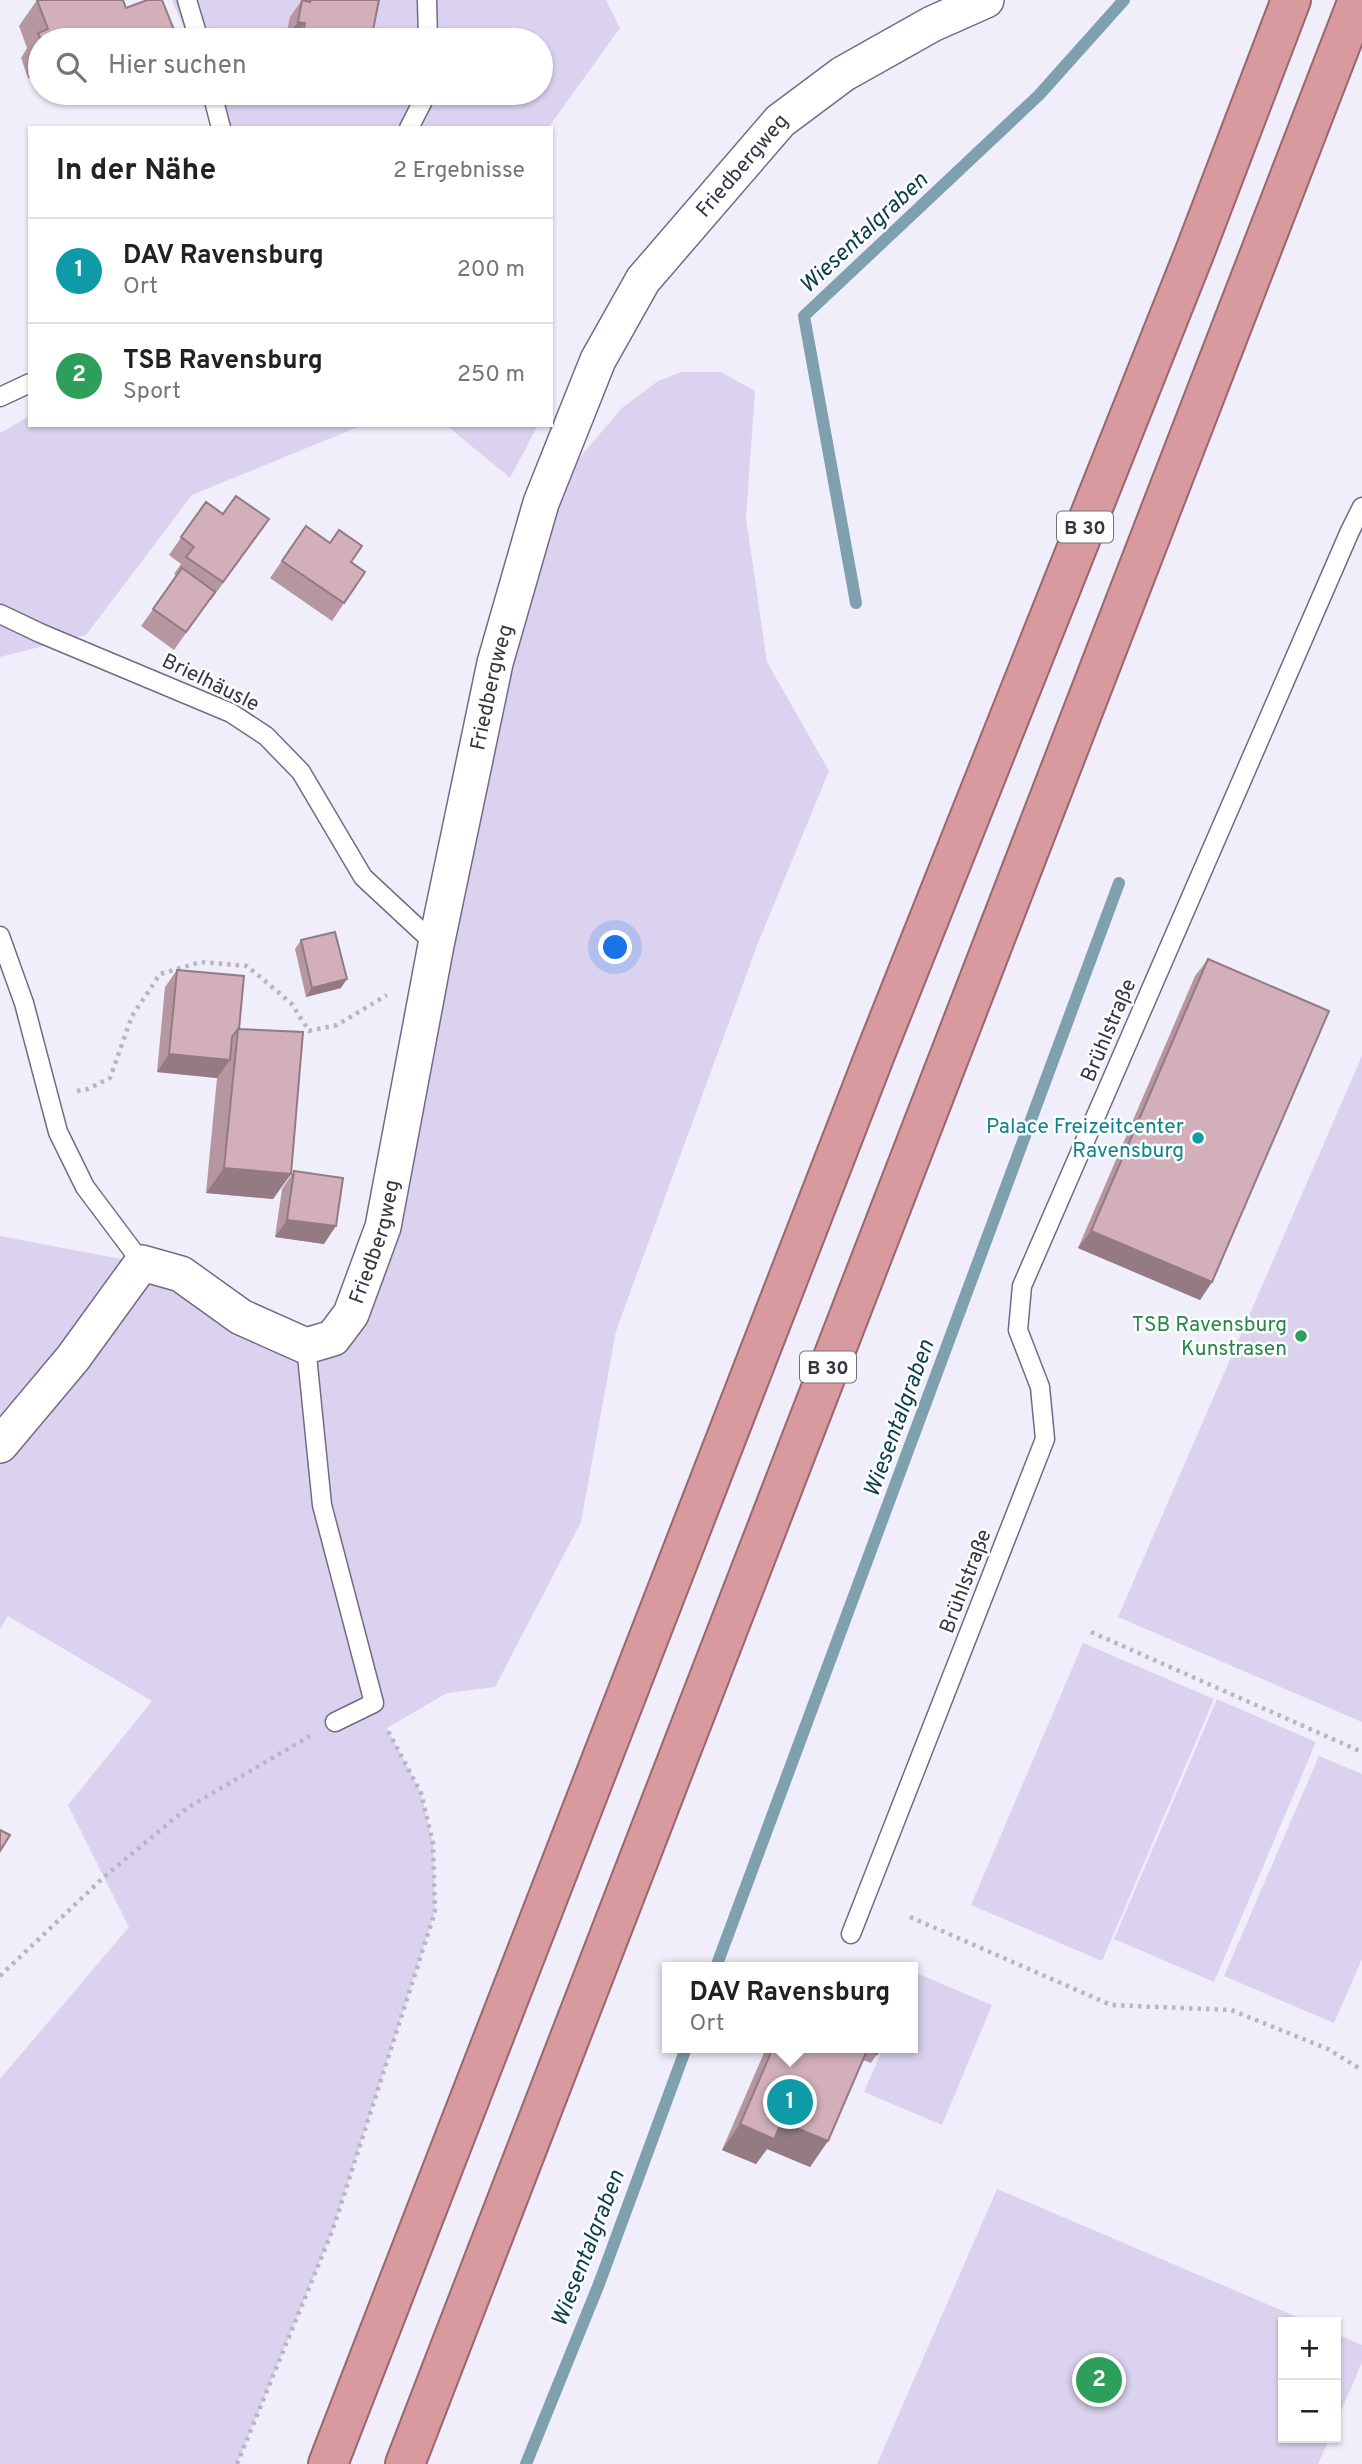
<!DOCTYPE html>
<html lang="de">
<meta charset="utf-8">
<style>
body{margin:0;font-family:Overpass,sans-serif;background:#f6f6f6;color:#222}
.controls{position:absolute;right:21px;bottom:21px;display:grid;overflow:hidden;border-radius:0px;box-shadow:0 2px 5px #0004}
.controls button{width:63px;height:63px;display:grid;place-items:center;padding:0;border:0;border-bottom:2px solid #e0e0e0;background:#fff;color:#222;font:35px sans-serif}
.you{position:absolute;left:616px;top:948px;width:24px;height:24px;margin:-18px;border:5px solid #fff;border-radius:50%;background:#1a73e8;box-shadow:0 0 0 10px #1a73e833}
.badge{display:grid;place-items:center;width:46px;height:46px;border-radius:50%;background:#448298;color:#fff;font-size:23px;font-weight:700}
.pin{position:absolute;translate:-50% -50%;border:4px solid #fff;box-shadow:0 2px 7px #0006}
.popup{position:absolute;left:662px;top:1962px;width:256px;height:91px;box-sizing:border-box;display:grid;place-content:center;border-radius:0px;background:#fff;filter:drop-shadow(0 2px 5px #0005);font-size:23px;white-space:nowrap;color:#767676}
.popup b{font-size:26px;color:#222}
.popup::after{content:'';position:absolute;left:50%;top:100%;margin-left:-14px;border:14px solid transparent;border-top-color:#fff}
.list{margin:0;padding:0;list-style:none}
h2{display:flex;justify-content:space-between;align-items:center;height:91px;margin:0;padding:0 28px;font-size:30px}
h2 small{font-size:23px;font-weight:400;color:#767676}
.list li{display:grid;grid-template-columns:46px 1fr auto;gap:21px;align-items:center;box-sizing:border-box;height:105px;padding:0 28px;border-top:2px solid #e0e0e0}
.list b{display:block;font-size:26px;white-space:nowrap}
.list p{margin:0;font-size:23px;white-space:nowrap;color:#767676}
.list em{font-size:23px;font-style:normal;color:#767676}
.icon{flex:none;width:38px;height:38px;fill:none;stroke:currentColor;stroke-width:2;stroke-linecap:round;stroke-linejoin:round}
.map{position:relative;flex:none;width:1362px;height:2464px;overflow:hidden}
.search{position:absolute;background:#fff;box-shadow:0 2px 5px #0004;left:28px;top:28px;width:525px;height:77px;display:flex;align-items:center;gap:18px;box-sizing:border-box;padding:0 24px;border-radius:38px;color:#767676;font-size:26px}
.panel{position:absolute;background:#fff;box-shadow:0 2px 5px #0004;left:28px;top:126px;width:525px;height:301px;border-radius:0px}
.map>svg:first-child{display:block}
.green{fill:#dad2ee}
.lines{fill:none;stroke-linecap:round;stroke-linejoin:round}
.stream{stroke:#7fa0ae;stroke-width:12}
.service-casing{stroke:#736a86;stroke-width:21}
.minor-casing{stroke:#736a86;stroke-width:38}
.trunk-casing{stroke:#9a666e;stroke-width:42}
.path{stroke:#b9b6c3;stroke-width:4.5;stroke-dasharray:3.5 5;stroke-linecap:butt}
.service{stroke:#fff;stroke-width:18}
.minor{stroke:#fff;stroke-width:35}
.trunk{stroke:#d89a9e;stroke-width:38}
.wall{fill:#b596a1}
.shaded-wall{fill:#937a83}
.building{fill:#d2afbb;stroke:#937a83;stroke-width:2}
.culture-dot{fill:#0f9aa8;stroke:#fdfdfd;stroke-width:2.5}
.leisure-dot{fill:#2e9e5b;stroke:#fdfdfd;stroke-width:2.5}
.labels{text-anchor:middle;stroke-width:5;stroke-linejoin:round;paint-order:stroke}
.shield{fill:#fdfdfd;stroke:#727079;stroke-width:2}
.shield-label{font-size:19px;font-weight:bold;fill:#373440}
.street-label{font-size:21px;fill:#373440;stroke:#fdfdfd}
.culture-label{font-size:21px;fill:#0d838f;stroke:#fdfdfd;text-anchor:end}
.leisure-label{font-size:21px;fill:#27864d;stroke:#fdfdfd;text-anchor:end}
.water-label{font-size:23px;font-style:italic;fill:#0a3d4d;stroke:#fdfdfd}
</style>
<div class="map">
<svg width="1362" height="2464" viewBox="0 0 1362 2464">
<rect width="100%" height="100%" fill="#f1eefb"/>
<g class="green">
<path d="M172,0h434l14,28 -72,100h-322l-15,-35h330v-53h-352z"/>
<path d="M682,372h39l34,19 -9,127 21,144 62,109 -71,172 -142,388 -35,191 -86,165 -48,6 -60,35 34,65 12,50 2,69 -102,317 -96,235h-237v-385l129,-152 -61,-122 84,-104 -144,-85 -8,13v-393l142,27 164,83 45,-32 190,-811 81,-95 36,-27z"/>
<path d="M30,416v9h333l-171,70 -106,140 -86,22v-224z"/>
<path d="M446,425h92l-28,53z"/>
<path d="M1362,1056v666l-244,-105z"/>
<path d="M1083,1643l131,56 -112,262 -131,-56z"/>
<path d="M1217,1699l99,43 -102,240 -100,-43z"/>
<path d="M1319,1756l43,18v185l-28,64 -110,-47z"/>
<path d="M914,1972l78,33 -50,120 -78,-33 19,-44h29z"/>
<path d="M997,2189l312,133h-26v116h47l-12,26h-441z"/>
<path d="M1336,2334l26,11v17l-26,61z"/>
</g>
<g class="lines">
<g class="stream">
<path d="M856,603l-52,-287 235,-221 85,-95"/>
<path d="M716,1967l403,-1084"/>
<path d="M526,2464l73,-180 87,-236"/>
</g>
<defs>
<g id="service">
<path d="M187,0l12,40"/>
<path d="M427,0l1,40"/>
<path d="M212,93l9,35"/>
<path d="M409,128l18,-35"/>
<path d="M0,397l30,-14"/>
<path d="M0,614l40,19 191,80 35,23 35,36 62,105 73,68"/>
<path d="M0,936l24,67 34,129 27,55 57,76"/>
<path d="M306,1346l16,159 52,198 -39,19"/>
<path d="M851,1934l194,-495 -5,-52 -22,-57 4,-44 328,-755 12,-24"/>
</g>
<g id="minor">
<path id="s1" d="M0,1445l73,-87 69,-95 39,11 60,43 65,29 27,-8 18,-24 32,-87 53,-282 59,-282 46,-160 57,-143 45,-80 137,-159 63,-47 89,-50 54,-24"/>
</g>
<g id="trunk">
<path d="M328,2464l548,-1412 318,-798 97,-254"/>
<path d="M405,2464l953,-2464"/>
</g>
</defs>
<use href="#service" class="service-casing"/>
<use href="#minor" class="minor-casing"/>
<use href="#trunk" class="trunk-casing"/>
<g class="path">
<path d="M77,1091l11,-2 22,-11 22,-62 28,-42 41,-12 46,4 44,37 18,28 28,-6 50,-30"/>
<path d="M1091,1632l271,120"/>
<path d="M910,1917l201,88 120,5 97,39 34,21"/>
<path d="M0,1976l104,-99 83,-69 123,-72"/>
<path d="M237,2464l96,-235 102,-317 -2,-69 -12,-50 -34,-64"/>
</g>
<use href="#service" class="service"/>
<use href="#minor" class="minor"/>
<use href="#trunk" class="trunk"/>
</g>
<g class="wall">
<path d="M37,0l89,8 52,32h-138v41l-2,-6 -10,3 -7,-20 6,-10 -8,-22z"/>
<path d="M302,0h77l-8,40h-79l-7,-1 5,-22z"/>
<path d="M56,93h22l-19,7z"/>
<path d="M206,502l17,12 46,5 -58,81 -1,-1 -36,51 -33,-24 36,-50 -3,-2 7,-10 -12,-9z"/>
<path d="M306,526l59,46 -33,49 -62,-43z"/>
<path d="M301,940l40,48 -35,9 -11,-48z"/>
<path d="M1208,959l4,323 -12,18 -122,-52 117,-272z"/>
<path d="M177,970l62,59 52,145 -18,25 -67,-6 11,-115 -60,-6 8,-85z"/>
<path d="M294,1171l30,73 -49,-7 7,-48z"/>
<path d="M766,2048h114l-3,6 -6,9 -8,-3 -35,81 -18,26 -43,-18 -11,15 -34,-14z"/>
</g>
<g class="shaded-wall">
<path d="M298,22l7,1 -12,17 -8,-1z"/>
<path d="M303,34l33,6h-37z"/>
<path d="M40,61v10l-2,4 -10,3z"/>
<path d="M64,93h14l-19,7z"/>
<path d="M347,979l-6,9 -35,9 6,-9z"/>
<path d="M169,1054l61,6 -13,18 -60,-6z"/>
<path d="M224,1168l67,6 -18,25 -67,-6z"/>
<path d="M287,1220l49,6 -12,18 -49,-7z"/>
<path d="M1091,1231l121,51 -12,18 -122,-52z"/>
<path d="M782,2122l46,19 -18,26 -43,-18 -11,15 -34,-14 18,-26z"/>
</g>
<g class="building">
<path d="M37,0h86l3,8 21,-8h15l16,40h-137l-3,-7 10,-4z"/>
<path d="M302,0l8,2 1,-2h68l-8,40h-35l-33,-6 2,-11 -7,-1z"/>
<path d="M236,496l33,23 -46,63 -37,-25 8,-10 -13,-10 25,-35 17,12z"/>
<path d="M306,526l24,17 9,-13 23,16 -11,16 14,10 -21,31 -62,-42z"/>
<path d="M182,568l33,24 -29,40 -33,-23z"/>
<path d="M335,932l12,47 -35,9 -11,-48z"/>
<path d="M1208,959l121,52 -117,271 -121,-51z"/>
<path d="M177,970l67,6 -5,53h-1l-6,8 -2,23 -61,-6z"/>
<path d="M238,1029l65,3 -12,142 -67,-6z"/>
<path d="M294,1171l49,7 -7,48 -49,-6z"/>
<path d="M0,1830l10,5 -10,16z"/>
<path d="M773,2048h95l-40,93 -46,-19 -8,17 -34,-15z"/>
<path d="M868,2048h12l-3,6 -10,-4z"/>
</g>
<circle class="culture-dot" cx="1198" cy="1138" r="7"/>
<circle class="leisure-dot" cx="1301" cy="1336" r="7"/>
<g class="labels">
<g class="shield">
<rect x="1057" y="511.5" width="56" height="31" rx="5"/>
<rect x="800" y="1351.5" width="56" height="31" rx="5"/>
</g>
<g class="shield-label">
<text x="1085" y="534">B 30</text>
<text x="828" y="1374">B 30</text>
</g>
<g class="street-label">
<text dy="7" stroke="none"><textPath href="#s1" startOffset="1706">Friedbergweg</textPath></text>
<text transform="translate(211 682) rotate(26)" y="7">Brielhäusle</text>
<text dy="7" stroke="none"><textPath href="#s1" startOffset="1118">Friedbergweg</textPath></text>
<text transform="translate(1108 1030) rotate(-67)" y="7">Brühlstraße</text>
<text dy="7" stroke="none"><textPath href="#s1" startOffset="551">Friedbergweg</textPath></text>
<text transform="translate(965 1581) rotate(-69)" y="7">Brühlstraße</text>
</g>
<g class="culture-label">
<text x="1184" y="1133">Palace Freizeitcenter<tspan x="1184" dy="24">Ravensburg</tspan></text>
</g>
<g class="leisure-label">
<text x="1287" y="1331">TSB Ravensburg<tspan x="1287" dy="24">Kunstrasen</tspan></text>
</g>
<g class="water-label">
<text transform="translate(863 232) rotate(-43)" y="8">Wiesentalgraben</text>
<text transform="translate(898 1418) rotate(-70)" y="8">Wiesentalgraben</text>
<text transform="translate(587 2248) rotate(-69)" y="8">Wiesentalgraben</text>
</g>
</g>
</svg>
<div class="controls">
<button>+</button>
<button>−</button>
</div>
<div class="you"></div>
<div class="pin badge" style="left:790px;top:2102px;background:#0f9aa8">1</div>
<div class="popup"><b>DAV Ravensburg</b>Ort</div>
<div class="pin badge" style="left:1099px;top:2380px;background:#2e9e5b">2</div>
<div class="search"><svg class="icon" aria-label="search" viewBox="0 0 24 24"><circle cx="10" cy="10" r="6"/><path d="M15 15l6 6"/></svg>Hier suchen</div>
<section class="panel">
<h2>In der Nähe<small>2 Ergebnisse</small></h2>
<ul class="list">
<li><span class="badge" style="background:#0f9aa8">1</span><div><b>DAV Ravensburg</b><p>Ort</p></div><em>200 m</em></li>
<li><span class="badge" style="background:#2e9e5b">2</span><div><b>TSB Ravensburg</b><p>Sport</p></div><em>250 m</em></li>
</ul>
</section>
</div>
